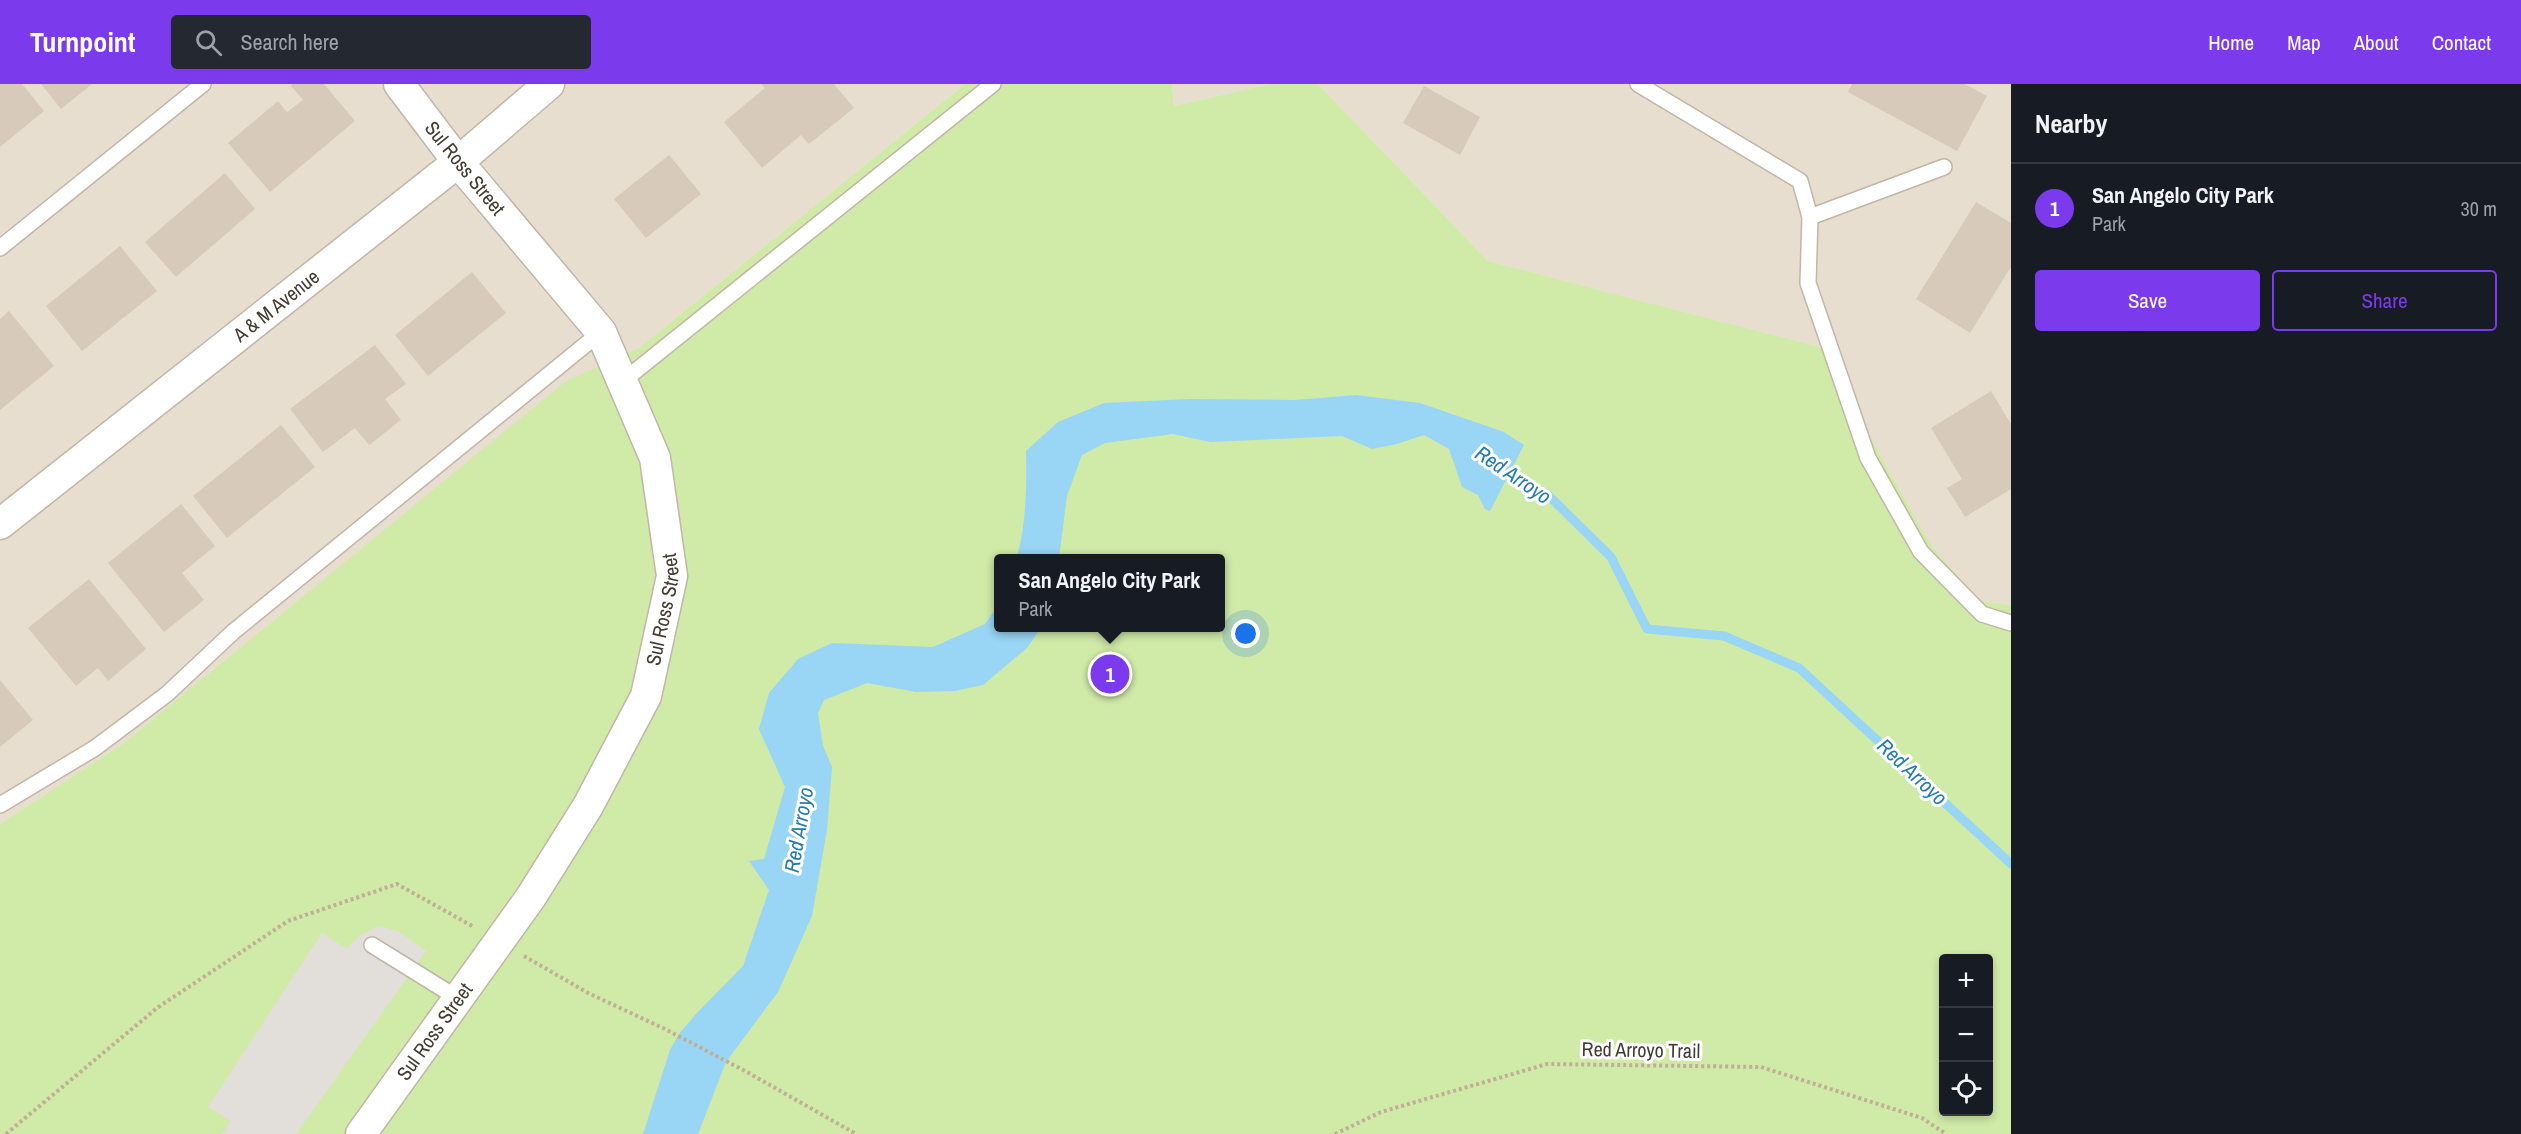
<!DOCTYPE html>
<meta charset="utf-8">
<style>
body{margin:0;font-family:"Archivo Narrow",sans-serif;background:#242831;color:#f1f3f6}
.controls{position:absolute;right:18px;bottom:18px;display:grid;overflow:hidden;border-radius:6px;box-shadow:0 3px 9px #0003}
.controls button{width:54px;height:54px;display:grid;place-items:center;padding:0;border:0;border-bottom:2px solid #363941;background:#171b24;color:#f1f3f6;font:30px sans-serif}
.you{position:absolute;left:1246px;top:550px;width:21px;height:21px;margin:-15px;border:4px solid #fff;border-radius:50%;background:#1a73e8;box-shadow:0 0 0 9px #1a73e833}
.badge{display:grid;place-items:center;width:39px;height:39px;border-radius:50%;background:#7c3aed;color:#fff;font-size:20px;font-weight:700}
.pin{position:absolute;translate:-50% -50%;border:3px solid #fff;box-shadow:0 2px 6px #0006}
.popup{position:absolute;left:994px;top:470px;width:231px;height:78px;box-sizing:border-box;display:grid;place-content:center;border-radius:6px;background:#171b24;filter:drop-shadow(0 2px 4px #0005);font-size:20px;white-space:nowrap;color:#9ea1a6}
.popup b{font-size:22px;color:#f1f3f6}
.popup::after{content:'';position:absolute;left:50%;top:100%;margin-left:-12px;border:12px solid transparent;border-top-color:#171b24}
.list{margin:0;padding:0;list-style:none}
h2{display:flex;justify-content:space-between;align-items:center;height:78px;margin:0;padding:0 24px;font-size:26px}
h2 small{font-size:20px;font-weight:400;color:#9ea1a6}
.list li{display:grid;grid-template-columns:39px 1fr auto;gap:18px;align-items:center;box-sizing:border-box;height:90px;padding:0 24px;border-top:2px solid #363941}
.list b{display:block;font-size:22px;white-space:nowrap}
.list p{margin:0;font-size:20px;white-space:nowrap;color:#9ea1a6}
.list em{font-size:20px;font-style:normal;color:#9ea1a6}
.actions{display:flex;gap:12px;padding:18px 24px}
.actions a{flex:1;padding:14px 0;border:2px solid #7c3aed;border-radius:6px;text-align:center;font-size:21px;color:#7c3aed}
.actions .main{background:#7c3aed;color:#fff}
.icon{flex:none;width:33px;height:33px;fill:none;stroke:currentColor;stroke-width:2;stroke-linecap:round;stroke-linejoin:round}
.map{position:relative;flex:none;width:2011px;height:1050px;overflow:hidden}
header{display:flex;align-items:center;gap:36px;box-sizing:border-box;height:84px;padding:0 30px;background:#7c3aed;color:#fff}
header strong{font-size:28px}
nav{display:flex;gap:33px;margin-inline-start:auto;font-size:21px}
.search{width:420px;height:54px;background:#242831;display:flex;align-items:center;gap:15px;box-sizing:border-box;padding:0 21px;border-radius:6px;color:#9ea1a6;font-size:22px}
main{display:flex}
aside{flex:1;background:#171b24}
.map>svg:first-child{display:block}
.residential{fill:#e7ded0}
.green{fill:#d0eaa8;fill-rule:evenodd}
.parking{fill:#e2dfdb}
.water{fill:#99d5f4}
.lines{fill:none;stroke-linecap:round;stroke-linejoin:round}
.stream{stroke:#99d5f4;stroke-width:9}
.building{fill:#d7caba}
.lane-casing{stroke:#c1b6a7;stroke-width:18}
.street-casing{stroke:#c1b6a7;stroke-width:33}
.path{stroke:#c1ae95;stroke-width:4;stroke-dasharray:3 3;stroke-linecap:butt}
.lane{stroke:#fff;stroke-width:15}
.street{stroke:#fff;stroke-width:30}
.labels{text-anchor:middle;stroke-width:6;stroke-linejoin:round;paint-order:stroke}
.street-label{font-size:20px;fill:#443c32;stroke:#fff}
.water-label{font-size:21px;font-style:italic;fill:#257cad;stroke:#fff}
</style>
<header>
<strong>Turnpoint</strong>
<div class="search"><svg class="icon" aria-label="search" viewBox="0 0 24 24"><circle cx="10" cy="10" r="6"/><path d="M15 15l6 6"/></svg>Search here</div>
<nav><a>Home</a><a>Map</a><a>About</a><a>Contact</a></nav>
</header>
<main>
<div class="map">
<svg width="2011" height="1050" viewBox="0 0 2011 1050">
<rect width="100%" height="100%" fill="#f2ece2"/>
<g class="residential">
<path d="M0,0h965l-326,264 -73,34 -441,360 -125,82z"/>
<path d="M1172,0h97l-95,22z"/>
<path d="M1318,0h693v521l-31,-4 -49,-56 -111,-198 -332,-86z"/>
</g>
<path class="green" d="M965,0h207l2,22 95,-22h49l170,177 332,86 111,198 49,56 31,4v529h-2011v-310l125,-82 441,-361 73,-33zM999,474h222v70h-222zM1944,874h44v154h-44z"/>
<path class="parking" d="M378,842l20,5 28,20 -130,183h-74l9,-13 -23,-14 114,-174 25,16 11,-12z"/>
<g class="water">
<path d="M1356,311l64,8 84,29 20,13 -34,66 -5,-2 -7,-14 -16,-8 -13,-38 -25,-14 -27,9 -25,5 -30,-13 -132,6 -37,-8 -68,9 -23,12 -15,41 -8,62h-42c9,-35 10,-70 9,-107l32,-29 46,-19 86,-4 106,1z"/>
<path d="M999,520v24h42l-14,20 -44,37 -28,6 -39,1 -49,-9 -43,17 -6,13 5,33 9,21 -5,63 -15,86 -34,76 -52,70 -28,72h-55l27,-84 9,-16 17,-20 47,-48 26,-76 -20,-29 15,-2 21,-72 -26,-58 10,-36 29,-34 34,-16 101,4 52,-23z"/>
</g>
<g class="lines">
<path class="stream" d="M1499,385l8,6 40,19 64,63 36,72 77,7 75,32 212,196"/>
</g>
<g class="building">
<path d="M0,0h22l22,27 -44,36z"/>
<path d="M41,0h51l-31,25z"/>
<path d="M292,0h32l31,37 -85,71 -42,-49 50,-42 9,11 16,-12 -12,-14z"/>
<path d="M761,0h73l20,24 -45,36 -8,-9 -39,33 -38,-46 41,-34z"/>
<path d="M1852,0h113l22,12 -30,55 -109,-59z"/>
<path d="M1424,2l56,31 -20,38 -57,-32z"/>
<path d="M669,71l32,39 -55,44 -32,-39z"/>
<path d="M225,89l30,36 -79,68 -31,-35z"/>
<path d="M1976,118l35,21v44l-41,66 -54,-34z"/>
<path d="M120,162l37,45 -75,60 -36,-45z"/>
<path d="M472,188l34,41 -78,63 -33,-41z"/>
<path d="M9,227l45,55 -54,44v-91z"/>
<path d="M375,261l31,39 -21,15 16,21 -32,25 -14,-17 -32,24 -33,-43z"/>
<path d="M1991,307l20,33v65l-46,28 -18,-29 15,-9 -31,-51z"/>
<path d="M281,341l34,42 -88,71 -34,-42z"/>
<path d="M181,420l34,42 -33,27 22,27 -40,32 -56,-69z"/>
<path d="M89,495l57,70 -38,32 -10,-13 -22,18 -48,-58z"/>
<path d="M0,596l33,40 -33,27z"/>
</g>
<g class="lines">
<defs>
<g id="lane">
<path d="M1638,0l162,97 10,36 -2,66 60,175 53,94 61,62 29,9"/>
<path d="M1810,133l134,-50"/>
<path d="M0,164l203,-164"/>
<path d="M623,297l370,-297"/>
<path d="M0,721l95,-57 72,-54 66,-62 368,-300"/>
<path d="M372,861l87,54"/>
</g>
<g id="street">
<path id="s1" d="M0,440l458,-362 91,-78"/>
<path id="s2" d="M361,1050l170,-237 57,-91 58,-110 26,-120 -17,-118 -54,-126 -143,-170 -59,-78"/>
</g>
</defs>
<use href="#lane" class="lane-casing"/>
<use href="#street" class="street-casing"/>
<g class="path">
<path d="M524,872l64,37 77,36 82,43 109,62"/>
<path d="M6,1050l151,-126 131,-87 109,-37 77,43"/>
<path d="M1335,1050l46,-22 166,-48 214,3 161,51 24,16"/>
</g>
<use href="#lane" class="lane"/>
<use href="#street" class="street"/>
</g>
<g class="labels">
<g class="street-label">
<text transform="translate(465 84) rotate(51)" y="7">Sul Ross Street</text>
<text dy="7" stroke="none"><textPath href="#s1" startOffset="352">A &amp; M Avenue</textPath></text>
<text dy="7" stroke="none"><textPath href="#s2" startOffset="612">Sul Ross Street</textPath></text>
<text dy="7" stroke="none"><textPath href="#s2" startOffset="126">Sul Ross Street</textPath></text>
<text transform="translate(1641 966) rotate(1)" y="7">Red Arroyo Trail</text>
</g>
<g class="water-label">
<text transform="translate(1513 391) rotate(34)" y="7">Red Arroyo</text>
<text transform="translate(1912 688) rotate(43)" y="7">Red Arroyo</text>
<text transform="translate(799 746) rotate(-80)" y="7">Red Arroyo</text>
</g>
</g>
</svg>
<div class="controls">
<button>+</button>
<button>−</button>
<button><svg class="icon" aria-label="locate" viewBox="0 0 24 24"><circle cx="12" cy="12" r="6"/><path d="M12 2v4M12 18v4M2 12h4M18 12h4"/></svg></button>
</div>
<div class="you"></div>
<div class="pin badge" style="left:1110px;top:590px">1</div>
<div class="popup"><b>San Angelo City Park</b>Park</div>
</div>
<aside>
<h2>Nearby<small></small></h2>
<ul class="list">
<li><span class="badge">1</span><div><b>San Angelo City Park</b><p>Park</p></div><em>30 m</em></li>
</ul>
<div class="actions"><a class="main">Save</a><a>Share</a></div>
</aside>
</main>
